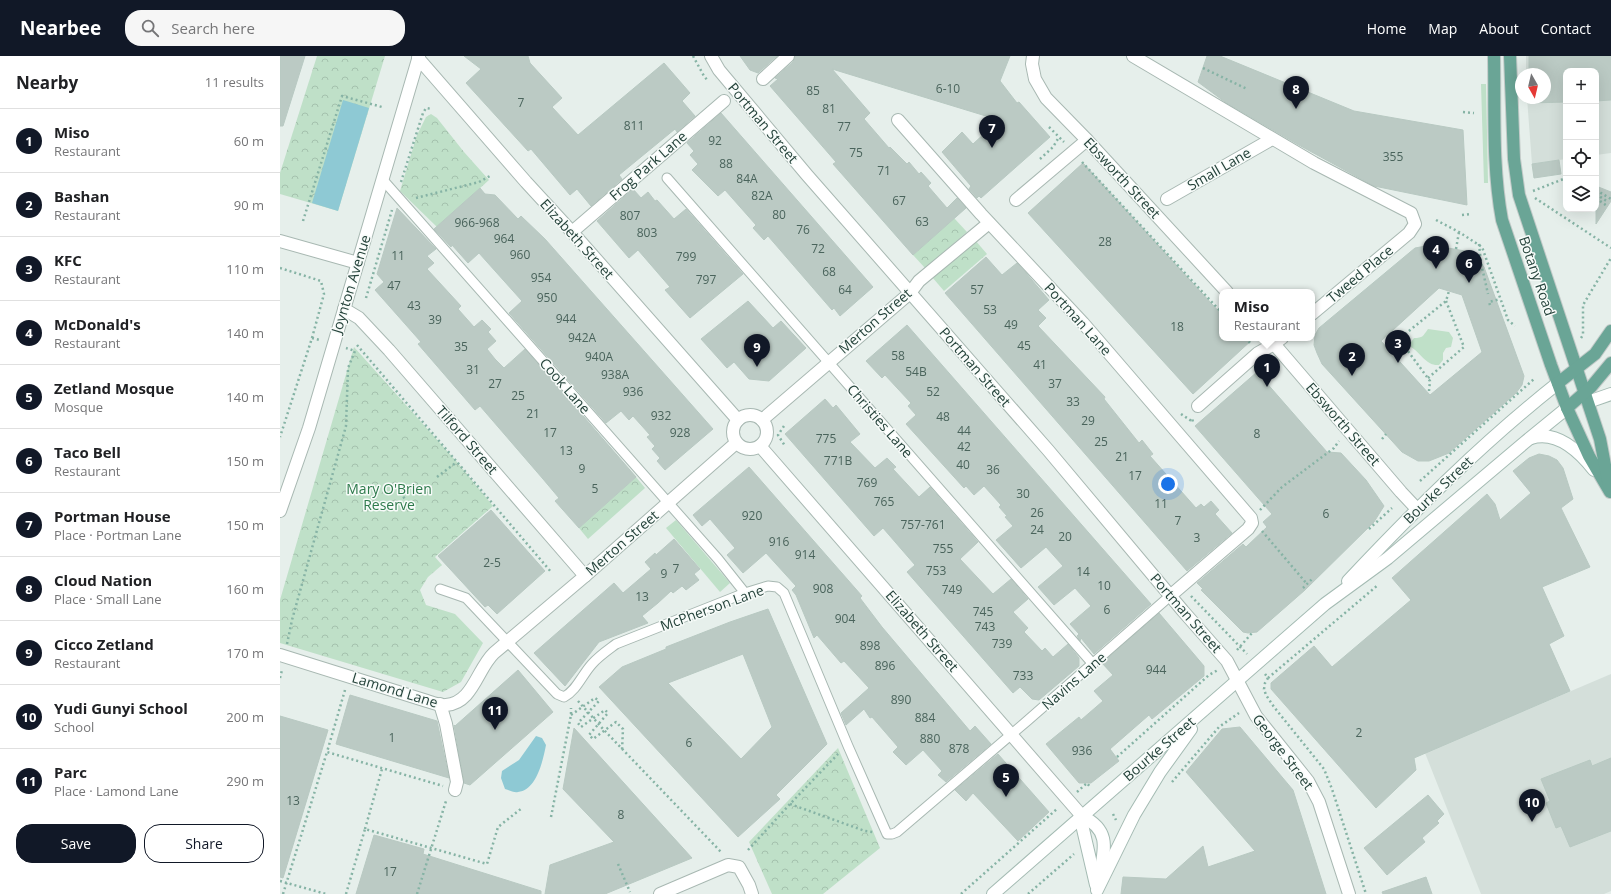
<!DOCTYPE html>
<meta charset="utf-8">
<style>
body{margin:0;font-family:"Open Sans",sans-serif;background:#f6f6f6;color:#202124}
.controls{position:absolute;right:12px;top:12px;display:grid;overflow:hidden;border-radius:8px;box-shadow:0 4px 16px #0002}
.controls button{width:36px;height:36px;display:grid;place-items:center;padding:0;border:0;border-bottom:1px solid #e0e0e0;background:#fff;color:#202124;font:20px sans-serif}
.compass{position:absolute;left:1235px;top:12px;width:36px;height:36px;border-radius:50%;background:#fff;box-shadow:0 4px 16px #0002;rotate:172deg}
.you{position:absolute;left:888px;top:428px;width:14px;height:14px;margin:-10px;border:3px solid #fff;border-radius:50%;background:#1a73e8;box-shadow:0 0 0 6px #1a73e833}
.badge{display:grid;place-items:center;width:26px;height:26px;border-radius:50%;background:#111827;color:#fff;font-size:13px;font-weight:700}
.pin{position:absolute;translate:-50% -33px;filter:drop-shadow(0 1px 2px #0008)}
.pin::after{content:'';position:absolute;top:21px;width:14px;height:12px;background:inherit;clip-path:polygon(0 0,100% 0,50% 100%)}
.popup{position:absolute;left:939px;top:233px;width:96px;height:52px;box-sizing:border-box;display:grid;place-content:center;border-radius:8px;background:#fff;filter:drop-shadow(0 1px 3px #0005);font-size:13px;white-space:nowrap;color:#757577}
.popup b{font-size:15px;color:#202124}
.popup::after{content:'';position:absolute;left:50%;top:100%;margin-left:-8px;border:8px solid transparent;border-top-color:#fff}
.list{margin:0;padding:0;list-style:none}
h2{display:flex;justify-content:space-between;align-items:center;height:52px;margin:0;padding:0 16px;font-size:17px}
h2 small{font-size:13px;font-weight:400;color:#757577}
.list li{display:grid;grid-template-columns:26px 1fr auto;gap:12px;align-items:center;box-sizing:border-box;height:64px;padding:0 16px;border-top:1px solid #e0e0e0}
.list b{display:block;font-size:15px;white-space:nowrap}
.list p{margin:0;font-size:13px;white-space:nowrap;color:#757577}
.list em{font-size:13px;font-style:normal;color:#757577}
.actions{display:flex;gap:8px;padding:12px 16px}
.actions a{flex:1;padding:9px 0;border:1px solid #111827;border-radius:16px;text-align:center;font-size:14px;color:#111827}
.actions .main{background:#111827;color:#fff}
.icon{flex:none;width:22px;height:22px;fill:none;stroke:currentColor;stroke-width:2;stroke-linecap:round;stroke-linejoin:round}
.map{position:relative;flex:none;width:1331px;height:838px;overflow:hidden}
header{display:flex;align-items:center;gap:24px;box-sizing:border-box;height:56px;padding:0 20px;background:#111827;color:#fff}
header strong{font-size:19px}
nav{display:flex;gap:22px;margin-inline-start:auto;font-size:14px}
.search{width:280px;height:36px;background:#f6f6f6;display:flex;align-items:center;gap:10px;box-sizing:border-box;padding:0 14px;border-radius:16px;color:#757577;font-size:15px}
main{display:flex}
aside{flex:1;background:#fff}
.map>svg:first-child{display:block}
.built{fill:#d4dfda}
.green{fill:#bfe0c8}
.park{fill:url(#park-crowns)}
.water{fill:#8ec9d4}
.building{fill:#bbcac4;stroke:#b8c9c2;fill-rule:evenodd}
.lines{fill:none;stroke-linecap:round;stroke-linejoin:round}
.service-casing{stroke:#a8b8b2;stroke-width:11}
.pedestrian-casing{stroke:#a8b8b2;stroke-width:14}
.minor-casing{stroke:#a8b8b2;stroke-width:14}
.tertiary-casing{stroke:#a8b8b2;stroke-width:14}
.secondary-casing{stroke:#a4bbb3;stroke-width:14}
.primary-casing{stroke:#c2cac8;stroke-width:14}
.path{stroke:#86b3a5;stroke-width:2.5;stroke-dasharray:2 3;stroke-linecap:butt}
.service{stroke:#fff;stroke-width:9}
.pedestrian{stroke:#fff;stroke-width:12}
.minor{stroke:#fff;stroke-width:12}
.tertiary{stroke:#fff;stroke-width:12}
.secondary{stroke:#fff;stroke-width:12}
.primary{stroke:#6aa596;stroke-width:12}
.labels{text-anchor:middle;stroke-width:3;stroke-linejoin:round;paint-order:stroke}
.number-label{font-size:12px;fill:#4a645c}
.street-label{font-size:14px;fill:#24423a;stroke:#f7fbf9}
.park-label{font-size:14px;fill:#2d7a4b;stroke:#f7fbf9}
</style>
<header>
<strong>Nearbee</strong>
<div class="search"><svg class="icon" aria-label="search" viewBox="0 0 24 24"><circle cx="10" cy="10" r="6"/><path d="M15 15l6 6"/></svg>Search here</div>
<nav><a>Home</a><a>Map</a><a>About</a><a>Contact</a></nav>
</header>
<main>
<aside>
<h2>Nearby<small>11 results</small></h2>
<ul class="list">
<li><span class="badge">1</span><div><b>Miso</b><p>Restaurant</p></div><em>60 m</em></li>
<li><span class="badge">2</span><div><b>Bashan</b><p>Restaurant</p></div><em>90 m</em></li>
<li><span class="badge">3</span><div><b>KFC</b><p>Restaurant</p></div><em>110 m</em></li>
<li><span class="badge">4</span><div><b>McDonald's</b><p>Restaurant</p></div><em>140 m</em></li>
<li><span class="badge">5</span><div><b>Zetland Mosque</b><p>Mosque</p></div><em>140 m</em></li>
<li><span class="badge">6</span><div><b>Taco Bell</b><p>Restaurant</p></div><em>150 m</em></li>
<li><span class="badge">7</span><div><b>Portman House</b><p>Place · Portman Lane</p></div><em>150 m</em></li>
<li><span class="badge">8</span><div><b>Cloud Nation</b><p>Place · Small Lane</p></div><em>160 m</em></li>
<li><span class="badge">9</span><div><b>Cicco Zetland</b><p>Restaurant</p></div><em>170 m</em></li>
<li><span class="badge">10</span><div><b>Yudi Gunyi School</b><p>School</p></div><em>200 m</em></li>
<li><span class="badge">11</span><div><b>Parc</b><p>Place · Lamond Lane</p></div><em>290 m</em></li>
</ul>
<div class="actions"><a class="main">Save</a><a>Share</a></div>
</aside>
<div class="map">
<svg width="1331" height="838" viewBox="0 0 1331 838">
<defs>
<pattern id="park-crowns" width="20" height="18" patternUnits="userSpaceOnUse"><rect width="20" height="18" fill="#bfe0c8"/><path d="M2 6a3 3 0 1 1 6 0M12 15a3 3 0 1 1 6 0" fill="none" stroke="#a4c1ad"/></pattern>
</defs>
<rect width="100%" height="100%" fill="#e6efeb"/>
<g class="built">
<path d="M1246,0h85v97l-15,2v-84h-30v88l-34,5 -5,-66h18v-24h-19z"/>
<path d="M1331,618v217l-7,3h-123l-56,-141z"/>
</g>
<g class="green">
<path d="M1201,28h5l2,99h-4z"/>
<path d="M1148,273l21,3 4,6 -2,9 -5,1 -3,5v7l-4,5c-13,1 -18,-12 -28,-18v-5l3,-4c9,0 9,-2 14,-9z"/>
<path d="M396,464l54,63 -10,9 -54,-64z"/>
</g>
<g class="park">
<path d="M37,0h68l-47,155 -58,-17v-21z"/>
<path d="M151,58l6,4 27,34 25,28 -52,47 -37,-36 17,-56 9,-18z"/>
<path d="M674,162l13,14 -42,36 -12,-13z"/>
<path d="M695,184l12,14 -43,37 -12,-14z"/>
<path d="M74,291l103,115 36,44 -58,51 7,8 -14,12 -8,13 6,15 29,9 28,29 -22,39 -18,10 -163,-49v-43z"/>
<path d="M356,421l9,11 -57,51 -9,-11z"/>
<path d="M558,692l42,100 -57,46h-51l-23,-52z"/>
</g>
<g class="water">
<path d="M63,44l26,8 -31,103 -26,-8z"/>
<path d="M256,680l6,2 4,7c-3,15 -9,45 -28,47 -4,1 -9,-2 -13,-3l-4,-11 1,-7 17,-11z"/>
</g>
<g class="building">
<path d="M0,0h25l-22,70h-3z"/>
<path d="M184,0h64l2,7 32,35 -10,9 26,28 86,-72 26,30 -8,8 13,15 -18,16 -2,-3 -56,46 3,4 -31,27 -14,-17 -7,6 -39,-46 -3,2 -62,-68 15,-14z"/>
<path d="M460,0h37l-19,17 -8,-3z"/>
<path d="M515,0h215l-10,25 17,22 2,-1 31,35 -69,61 -2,-2 -2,2 -8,-9 2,-3 -29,-34 20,-20 11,12 26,-24 -167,-51 38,44 -6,6 25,29 1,-1 17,17 2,-2 10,12 2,-2 10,11 -3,3 19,22 10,-10 9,10 -53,47 -80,-91 3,-2 -66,-76 8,-7 -3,-1 18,-16z"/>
<path d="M927,0h13l134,55 109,19 4,75 -93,-19 -77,-42 -72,-42 -27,-20z"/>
<path d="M1249,0h82v44l-15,1v-30h-30v31l-37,1v-5h16v-24h-16z"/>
<path d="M441,57l152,174 -33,29 -6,-8 -2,2 -64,-74 -4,4 -11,-12 3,-3 -31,-35 -7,6 -26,-26 6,-6 -8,-9 4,-4 -7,-8z"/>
<path d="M1279,104l2,14 -27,4 -2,-14z"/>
<path d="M803,107l139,152v23h32l-61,56 -165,-181z"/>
<path d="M1316,130l15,6v9l-15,23z"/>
<path d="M200,132l5,6 10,1 23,24 3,-3 24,23 168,190 -48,41 -8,-9 3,-3 -8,-9 3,-3 -8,-9 3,-2 -17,-19 -4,4 -8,-9 -15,12 -97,-110 13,-12 -35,-39 -8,-9 -11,10 -16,-18 -1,2 -17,-18z"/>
<path d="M353,133l8,9 7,-6 7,9 2,-1 17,19 12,-10 57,65 -53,44 -25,-28 5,-3 -32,-37 -9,8 -32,-37z"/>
<path d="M117,152l39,41 -9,7 7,7 -7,6 34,37 -3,3 16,18 8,-7 9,9 -3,3 8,9 -9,8 8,10 9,9 21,-19 111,128 -57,51 -24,-27 4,-3 -16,-19 -63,-73 -5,4 -57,-66 3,-2 -46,-52 9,-8 -7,-8z"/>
<path d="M1146,190h11l28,5 12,7 7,9 40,109 -2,9 -6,8 -67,60 -20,8h-11l-16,-9 -80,-88 -5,-11 -3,-8 1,-10 4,-7 96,-80zM1159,232l23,7 20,57 -52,43 -49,-54z"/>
<path d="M706,201l16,18 15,-12 9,10 23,27 -11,10 8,8 -8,8 67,71 -1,2 35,44 3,-3 11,14 -3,2 46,52 5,-4 3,3 7,-6 8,9 -4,4 17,19 -45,38 -242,-278z"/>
<path d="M468,245l25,27 8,-7 25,27 -37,33 -20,-2 -15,-17 -7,6 -26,-29z"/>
<path d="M627,269l244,279 -57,50 -13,-16 -1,3 -3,-5 2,-2 -9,-10 21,-18 -16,-18 -21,17 -16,-18 25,-21 -17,-19 -25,21 -25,-28 17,-14 -8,-9 2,-1 -8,-9 2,-2 -17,-19 -10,9 -8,-9 -2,2 -58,-64 10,-9 -8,-9 3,-3 -26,-28 -3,3 -16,-17z"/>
<path d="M977,316l70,80 14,1 25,27 18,26 -10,16 -69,68 -48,42 -9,1 -5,-1 -42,-42 2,-1 -6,-6 46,-39 3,3 21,-20 -4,-5 9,-8 -77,-88z"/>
<path d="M545,343l8,9 3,-3 24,29 -10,8 25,26 12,-10 9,9 -3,2 26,28 11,-10 48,55 -18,17 33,35 18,-15 17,20 -15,13 15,16 -4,4 18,19 3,-3 8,9 15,-13 11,14v8l-40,34 -7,-1 -12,-12 -7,6 -106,-121 8,-7 -32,-37 -9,8 -89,-102z"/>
<path d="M1259,398l10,2 8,4 6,8 10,31 -12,9 29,59 -48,20 22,49 -15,8 21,47 -156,67 2,12 -40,38 -105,-119v-6l43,-37 18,21 79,-67 -19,-22 95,-84 8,10 5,16 31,-27 -18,-22 16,-13z"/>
<path d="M469,411l113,129 -2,2 22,29 88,104 5,-5 16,18 -45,38 -8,-7 4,-4 -19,-21 -17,15 -13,-13 5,-5 -26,-30 -2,1 -6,-9 -18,16 -5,-12 28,-25 -25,-27 -3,2 -24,-28 -3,3 -18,-43 -4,-5 4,-4 -30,-33 -23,20 -16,-18 8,-7 -25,-29 -8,7 -9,-11z"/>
<path d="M211,454l54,61 -48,43 -9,-9 -3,2 -47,-51z"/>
<path d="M394,483l26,30 -6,5 5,6 -13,10 -4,-4 -9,7 -2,-2 -13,12 -16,13 6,7 -49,19 -34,44 -31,-33 80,-70 9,10 28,-24 -6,-7 10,-9 1,2z"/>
<path d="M488,553l59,135 -51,51 4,4 -42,38 -139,-150 23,-20 44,-18v-2l64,-25zM463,598l29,73 -31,32 -73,-76z"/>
<path d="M879,557l45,53v10l-52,43 -3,-4 -39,34 9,12 -28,22h-12l-33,-39 33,-27 2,3 22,-19 -9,-10 19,-16 -11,-12z"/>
<path d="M238,614l35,42 -83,73 -6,-2 -10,-58 1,1z"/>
<path d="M70,639l87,26 12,57 -113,-34z"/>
<path d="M0,660l48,14 -45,148 -3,-1z"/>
<path d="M960,671l53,63 33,104h-205l2,-17 43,2 37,-33 5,21 47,-16 -69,-79 36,-43z"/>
<path d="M294,672l118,130 -87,36h-60l5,-29 64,-23 -51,-53z"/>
<path d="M718,698l51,58 -31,29 -45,-48 -7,8 -11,-11z"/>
<path d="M1331,702v73l-41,16 -9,-21 -5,2 -10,-25 4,-2 -9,-22 49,-19 2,6z"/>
<path d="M1148,739l16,19 -7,7 2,2 -17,15 3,4 -38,33 -23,-27z"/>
<path d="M94,779l50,14 -1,5 118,37v3h-185z"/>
<path d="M1146,821l6,17h-49l-1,-2z"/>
</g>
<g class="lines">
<defs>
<g id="service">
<path d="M387,122l426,486"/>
<path d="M103,124l335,379 27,34"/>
<path d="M160,533l26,9 91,96 7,3c13,-7 18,-22 28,-33 7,-8 16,-14 24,-20l129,-51 23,-7 9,1 7,6 64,153 39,88h5l5,-2 130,-111 143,-125"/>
</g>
<g id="pedestrian">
<path d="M483,23l25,-23"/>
<path d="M887,143l105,-60"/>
<path d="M292,176l152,-131"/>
<path d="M160,648l6,20 11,58 -2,8"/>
</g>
<g id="minor">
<path d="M431,0l8,14 88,105 241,275 135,161 44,50 29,55 52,65 11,21 30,92"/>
<path d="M753,0l-1,8 3,15 11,19 41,42 140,152"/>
<path d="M853,0l181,107 97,50 4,11 -6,9 -97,81"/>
<path d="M138,2l108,124 46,50 166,188"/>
<path d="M618,64l83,94 102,109 168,195 1,5 -4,6 -78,67"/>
<path d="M736,144l71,-60"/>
<path d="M64,253l15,9 30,32 196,226"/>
<path d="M989,282l132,154 16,17"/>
<path d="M918,350l60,-53 16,-9 8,-6"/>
<circle cx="470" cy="376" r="17"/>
<path d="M482,364l148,-127 9,-12 70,-58"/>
<path d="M480,390l322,370"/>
<path d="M0,599l147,46c6,2 13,5 19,4 27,-2 31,-36 48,-52l91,-77 151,-133"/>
<path d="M380,838l68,-29 11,2 10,18 3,9"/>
</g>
<g id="tertiary">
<path d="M0,185l78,22"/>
<path d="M0,455l29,-83 110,-372"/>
</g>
<g id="secondary">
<path d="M1308,346l23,-8"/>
<path d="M1251,382c26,-8 48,13 63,32"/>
<path d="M1068,525c66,-70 134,-138 210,-198"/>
<path d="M802,760c28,14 23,31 18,58"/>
<path d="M802,760l1,13 13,56"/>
<path d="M817,834l37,-75 26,-43 31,-43"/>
<path d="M713,838l332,-290 63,-46 136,-115 43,-35"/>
</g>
<g id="primary">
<path d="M1214,0c1,54 -2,110 8,164l49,145 16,43 22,48 21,36"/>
<path d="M1230,0l4,103 5,36 81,244 9,47"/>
<path d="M1278,327l37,-29 16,-23"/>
<path d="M1287,352l24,-21 20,-24"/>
</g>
</defs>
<use href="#service" class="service-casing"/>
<use href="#pedestrian" class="pedestrian-casing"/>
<use href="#minor" class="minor-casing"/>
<use href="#tertiary" class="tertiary-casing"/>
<use href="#secondary" class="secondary-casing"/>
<use href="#primary" class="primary-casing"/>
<g class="path">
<path d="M413,0l11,20 4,5"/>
<path d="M923,12l44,21"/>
<path d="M1183,56l11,1"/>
<path d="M769,71l15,15"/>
<path d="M760,103l13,-12 6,-10"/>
<path d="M802,106l140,151"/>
<path d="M121,126l22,-69 3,-5 6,1"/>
<path d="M1316,134l15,9"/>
<path d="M1253,135l33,-13"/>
<path d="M1316,138l12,8"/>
<path d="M136,142l63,-16 11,-6"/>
<path d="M1255,142l76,50"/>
<path d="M1316,142l11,8"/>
<path d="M1182,159l9,-1"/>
<path d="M1156,164l23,12 23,15 26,73 7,6"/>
<path d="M23,165l39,-125 40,11"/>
<path d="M1199,188l2,19 7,31"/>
<path d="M1176,193l3,-17"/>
<path d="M0,212l41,13 3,13 -12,44 -32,99"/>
<path d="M86,242l26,-88"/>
<path d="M1210,249l-1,-3 11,-3"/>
<path d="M32,282l8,2"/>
<path d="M965,282l5,5"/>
<path d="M1301,282l2,-3v-30l28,-47"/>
<path d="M77,289l195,228"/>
<path d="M1148,322l36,-31 -18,-46"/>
<path d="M1149,335l1,-10 -31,-42 47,-38 3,-10"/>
<path d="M901,358l12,8 -1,-4"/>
<path d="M504,370l-6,9 7,11"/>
<path d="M1102,383l4,-5"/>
<path d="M157,421l20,-15"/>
<path d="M1140,425l114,-102"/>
<path d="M120,437l6,7"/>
<path d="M980,454l22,-23 52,-39 5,-7"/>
<path d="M1089,473l23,-21"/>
<path d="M982,475l45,53"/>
<path d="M1023,532l9,-9"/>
<path d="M911,540l56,58"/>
<path d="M7,588l5,-24 54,-194 2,-58 7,-17 -9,-3"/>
<path d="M957,594l15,-17"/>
<path d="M985,618l3,4 -3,5 -1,6 2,6 8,12 50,62 8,20 34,105"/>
<path d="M0,622l2,-8"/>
<path d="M988,622l110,-93"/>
<path d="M65,634l-18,62 116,34"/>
<path d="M298,645l26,29 118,123"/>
<path d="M291,659l24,-17 4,3 -21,22 3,4 24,-17 3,3 -19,22 4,4 23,-17 7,7 -1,21"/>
<path d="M837,701l92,-82 9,-5"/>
<path d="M892,726l47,-55 20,-14"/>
<path d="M797,736l10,-9 3,4"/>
<path d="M510,748l75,27 8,1"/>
<path d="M833,758l3,6"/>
<path d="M271,761l20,-102v-7"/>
<path d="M85,773l17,-60"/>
<path d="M468,794l42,-46 48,-50"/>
<path d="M338,808l12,28"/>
<path d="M0,825l46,13"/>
<path d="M3,838l44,-142"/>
<path d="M66,838l19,-65 122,35 11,-37 24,-19"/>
<path d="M137,838l29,-93"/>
<path d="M681,838l97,-86"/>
<path d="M748,838l46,-40"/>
</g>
<use href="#service" class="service"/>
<use href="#pedestrian" class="pedestrian"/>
<use href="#minor" class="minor"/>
<use href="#tertiary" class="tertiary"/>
<use href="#secondary" class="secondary"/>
<use href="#primary" class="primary"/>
</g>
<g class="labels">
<g class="number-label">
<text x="668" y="37">6-10</text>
<text x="533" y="39">85</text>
<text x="241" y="51">7</text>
<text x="549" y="57">81</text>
<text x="354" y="74">811</text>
<text x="564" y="75">77</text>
<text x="435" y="89">92</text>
<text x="576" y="101">75</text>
<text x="1113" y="105">355</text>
<text x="446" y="112">88</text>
<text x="604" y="119">71</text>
<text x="467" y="127">84A</text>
<text x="482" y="144">82A</text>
<text x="619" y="149">67</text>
<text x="499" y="163">80</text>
<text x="350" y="164">807</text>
<text x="642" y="170">63</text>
<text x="197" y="171">966-968</text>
<text x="523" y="178">76</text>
<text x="367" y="181">803</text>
<text x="224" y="187">964</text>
<text x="825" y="190">28</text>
<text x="538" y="197">72</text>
<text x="240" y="203">960</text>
<text x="118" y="204">11</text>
<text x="406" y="205">799</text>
<text x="549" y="220">68</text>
<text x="261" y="226">954</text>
<text x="426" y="228">797</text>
<text x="114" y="234">47</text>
<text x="565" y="238">64</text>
<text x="697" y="238">57</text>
<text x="267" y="246">950</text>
<text x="134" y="254">43</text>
<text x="710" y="258">53</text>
<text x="286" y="267">944</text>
<text x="155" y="268">39</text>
<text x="731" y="273">49</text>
<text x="897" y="275">18</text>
<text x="302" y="286">942A</text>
<text x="744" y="294">45</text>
<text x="181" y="295">35</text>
<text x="618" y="304">58</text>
<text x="319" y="305">940A</text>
<text x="760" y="313">41</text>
<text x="193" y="318">31</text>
<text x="636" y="320">54B</text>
<text x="335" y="323">938A</text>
<text x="215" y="332">27</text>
<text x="775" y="332">37</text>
<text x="353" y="340">936</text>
<text x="653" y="340">52</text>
<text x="238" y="344">25</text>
<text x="793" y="350">33</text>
<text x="253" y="362">21</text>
<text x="381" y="364">932</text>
<text x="663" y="365">48</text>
<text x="808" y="369">29</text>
<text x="684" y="379">44</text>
<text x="270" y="381">17</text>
<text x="400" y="381">928</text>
<text x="977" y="382">8</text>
<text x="546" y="387">775</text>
<text x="821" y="390">25</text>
<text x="684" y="395">42</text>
<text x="286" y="399">13</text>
<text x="842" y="405">21</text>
<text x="558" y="409">771B</text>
<text x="683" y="413">40</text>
<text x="302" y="417">9</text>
<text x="713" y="418">36</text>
<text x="855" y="424">17</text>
<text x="587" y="431">769</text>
<text x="315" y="437">5</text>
<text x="743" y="442">30</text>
<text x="604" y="450">765</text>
<text x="881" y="452">11</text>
<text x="757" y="461">26</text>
<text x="1046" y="462">6</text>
<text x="472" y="464">920</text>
<text x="898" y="469">7</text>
<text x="643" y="473">757-761</text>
<text x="757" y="478">24</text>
<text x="785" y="485">20</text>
<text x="917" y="486">3</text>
<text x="499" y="490">916</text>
<text x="663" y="497">755</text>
<text x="525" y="503">914</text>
<text x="212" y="511">2-5</text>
<text x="396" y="517">7</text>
<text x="656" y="519">753</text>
<text x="803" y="520">14</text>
<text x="384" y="522">9</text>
<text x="824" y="534">10</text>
<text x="543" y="537">908</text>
<text x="672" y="538">749</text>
<text x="362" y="545">13</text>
<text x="827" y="558">6</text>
<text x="703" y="560">745</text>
<text x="565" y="567">904</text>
<text x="705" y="575">743</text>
<text x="722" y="592">739</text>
<text x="590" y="594">898</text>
<text x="605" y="614">896</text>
<text x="876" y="618">944</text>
<text x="743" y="624">733</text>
<text x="621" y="648">890</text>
<text x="645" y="666">884</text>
<text x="1079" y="681">2</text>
<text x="112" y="686">1</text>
<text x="650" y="687">880</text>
<text x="409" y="691">6</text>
<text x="679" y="697">878</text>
<text x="802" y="699">936</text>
<text x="13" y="749">13</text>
<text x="341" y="763">8</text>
<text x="110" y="820">17</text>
</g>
<g class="street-label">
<text transform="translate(483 67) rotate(50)" y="5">Portman Street</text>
<text transform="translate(368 110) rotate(-41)" y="5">Frog Park Lane</text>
<text transform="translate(939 113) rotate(-30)" y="5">Small Lane</text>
<text transform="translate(842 122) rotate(47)" y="5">Ebsworth Street</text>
<text transform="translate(297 183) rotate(48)" y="5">Elizabeth Street</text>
<text transform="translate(1080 218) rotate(-40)" y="5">Tweed Place</text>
<text transform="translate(1257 220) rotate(71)" y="5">Botany Road</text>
<text transform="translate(71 228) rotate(-73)" y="5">Joynton Avenue</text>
<text transform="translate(798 263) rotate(48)" y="5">Portman Lane</text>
<text transform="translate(595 265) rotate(-41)" y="5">Merton Street</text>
<text transform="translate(695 311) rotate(49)" y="5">Portman Street</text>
<text transform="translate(285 330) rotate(49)" y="5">Cook Lane</text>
<text transform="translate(600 365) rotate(49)" y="5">Christies Lane</text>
<text transform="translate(1063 368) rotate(49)" y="5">Ebsworth Street</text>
<text transform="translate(187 384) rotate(49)" y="5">Tilford Street</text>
<text transform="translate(1158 434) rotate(-44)" y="5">Bourke Street</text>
<text transform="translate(342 487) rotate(-41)" y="5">Merton Street</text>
<text transform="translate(432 552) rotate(-20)" y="5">McPherson Lane</text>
<text transform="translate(906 557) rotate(49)" y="5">Portman Street</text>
<text transform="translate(642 575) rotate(49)" y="5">Elizabeth Street</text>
<text transform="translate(794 625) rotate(-41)" y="5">Navins Lane</text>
<text transform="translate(115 634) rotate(17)" y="5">Lamond Lane</text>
<text transform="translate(879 693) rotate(-41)" y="5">Bourke Street</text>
<text transform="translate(1003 696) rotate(53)" y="5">George Street</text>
</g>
<g class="park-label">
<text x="109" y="438">Mary O'Brien<tspan x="109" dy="16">Reserve</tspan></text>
</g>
</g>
</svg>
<div class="controls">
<button>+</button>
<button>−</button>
<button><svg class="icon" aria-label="locate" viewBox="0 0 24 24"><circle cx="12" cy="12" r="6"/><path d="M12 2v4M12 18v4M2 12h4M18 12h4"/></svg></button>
<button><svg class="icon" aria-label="layers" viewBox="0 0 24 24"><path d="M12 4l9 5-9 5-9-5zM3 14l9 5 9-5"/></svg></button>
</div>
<svg class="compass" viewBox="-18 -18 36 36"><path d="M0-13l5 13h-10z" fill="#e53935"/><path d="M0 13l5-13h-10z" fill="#757577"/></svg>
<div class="you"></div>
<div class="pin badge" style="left:987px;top:331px">1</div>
<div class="popup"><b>Miso</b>Restaurant</div>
<div class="pin badge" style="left:1072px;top:320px">2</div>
<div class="pin badge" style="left:1118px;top:307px">3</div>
<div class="pin badge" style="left:1156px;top:213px">4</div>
<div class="pin badge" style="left:726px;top:741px">5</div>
<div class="pin badge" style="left:1189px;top:227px">6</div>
<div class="pin badge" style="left:712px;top:92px">7</div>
<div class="pin badge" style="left:1016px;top:53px">8</div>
<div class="pin badge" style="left:477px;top:311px">9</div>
<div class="pin badge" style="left:1252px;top:766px">10</div>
<div class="pin badge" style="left:215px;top:674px">11</div>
</div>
</main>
